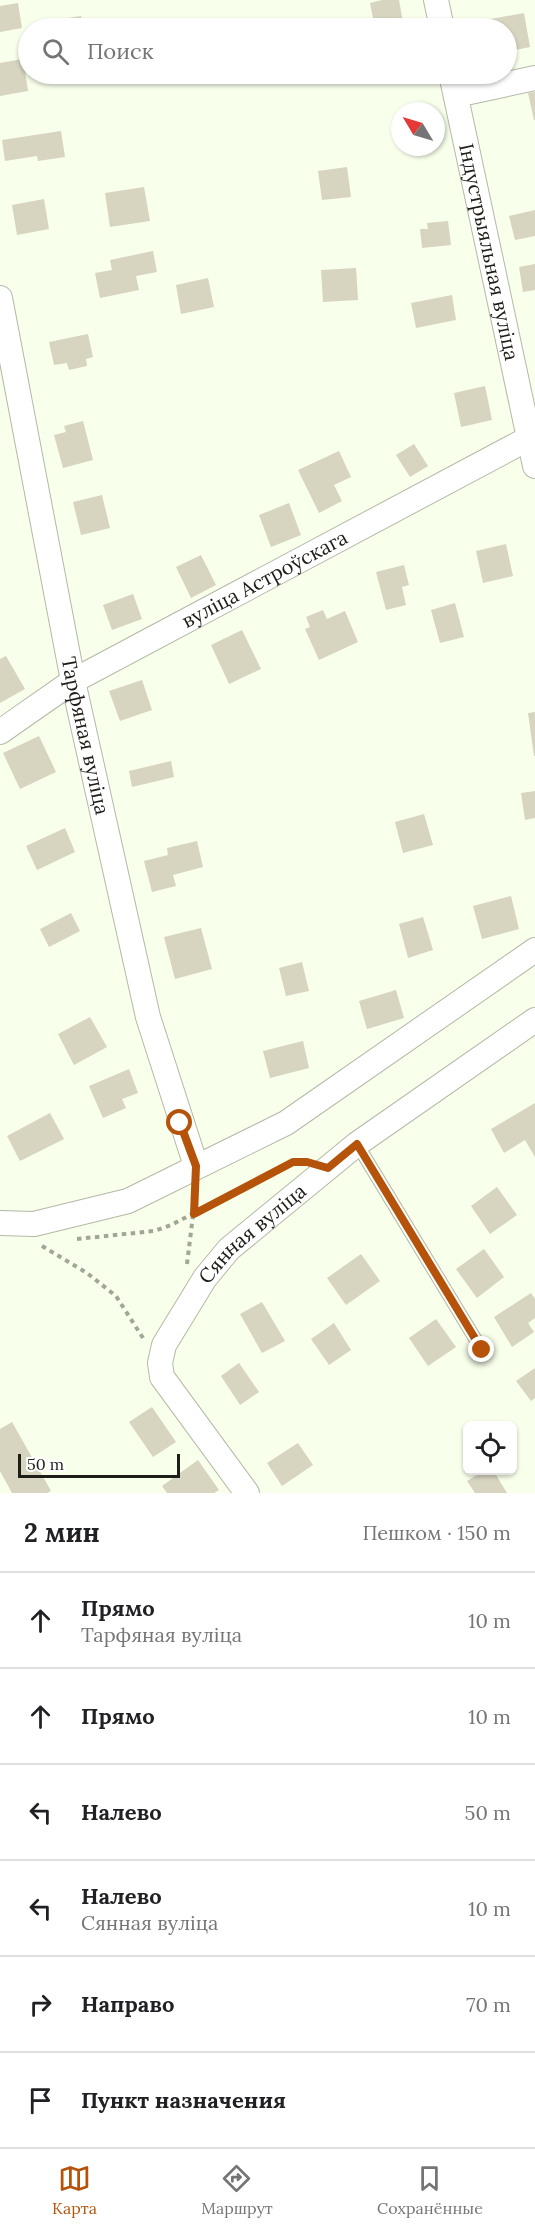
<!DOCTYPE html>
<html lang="ru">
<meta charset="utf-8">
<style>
body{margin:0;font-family:Lora,serif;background:#f2f2f2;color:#202124}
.controls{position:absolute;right:18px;bottom:18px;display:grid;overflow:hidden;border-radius:9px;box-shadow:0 2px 4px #0004}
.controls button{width:54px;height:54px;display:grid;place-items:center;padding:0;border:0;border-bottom:2px solid #e0e0e0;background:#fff;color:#202124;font:30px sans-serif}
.compass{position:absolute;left:391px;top:102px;width:54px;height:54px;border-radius:50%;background:#fff;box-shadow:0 2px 4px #0004;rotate:308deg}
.scale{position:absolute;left:18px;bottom:15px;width:162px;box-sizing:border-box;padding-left:6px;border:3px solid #1c1e17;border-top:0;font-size:16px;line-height:21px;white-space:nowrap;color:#1c1e17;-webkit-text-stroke:4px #fff;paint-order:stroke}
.stop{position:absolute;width:18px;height:18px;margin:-14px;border:4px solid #b45309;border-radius:50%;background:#fff}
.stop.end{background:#b45309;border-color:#fff;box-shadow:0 2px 6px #0008}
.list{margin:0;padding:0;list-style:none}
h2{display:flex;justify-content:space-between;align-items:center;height:78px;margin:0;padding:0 24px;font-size:26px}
h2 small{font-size:20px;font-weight:400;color:#757577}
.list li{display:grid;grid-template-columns:39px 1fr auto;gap:18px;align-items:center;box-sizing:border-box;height:96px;padding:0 24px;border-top:2px solid #e0e0e0}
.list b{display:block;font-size:22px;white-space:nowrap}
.list p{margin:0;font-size:20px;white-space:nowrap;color:#757577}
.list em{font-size:20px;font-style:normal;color:#757577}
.icon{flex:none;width:33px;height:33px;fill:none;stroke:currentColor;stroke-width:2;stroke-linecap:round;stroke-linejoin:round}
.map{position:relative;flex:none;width:535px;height:1493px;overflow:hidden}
.search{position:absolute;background:#fff;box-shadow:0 2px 4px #0004;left:18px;right:18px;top:18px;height:66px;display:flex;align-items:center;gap:15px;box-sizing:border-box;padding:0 21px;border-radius:33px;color:#757577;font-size:22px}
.sheet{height:654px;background:#fff}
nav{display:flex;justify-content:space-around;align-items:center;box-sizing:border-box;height:84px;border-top:2px solid #e0e0e0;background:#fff;font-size:16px;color:#757577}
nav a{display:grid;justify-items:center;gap:3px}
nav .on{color:#b45309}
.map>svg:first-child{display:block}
.building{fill:#d7d4c0}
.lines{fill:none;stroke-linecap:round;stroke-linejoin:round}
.lane-casing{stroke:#b3b9a6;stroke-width:14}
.street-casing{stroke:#b3b9a6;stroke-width:26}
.path{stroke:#a1a697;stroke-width:4;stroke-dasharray:4.5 4.5;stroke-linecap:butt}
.lane{stroke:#fff;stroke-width:12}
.street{stroke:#fff;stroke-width:24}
.route{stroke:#b45309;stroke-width:8}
.labels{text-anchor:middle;stroke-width:4.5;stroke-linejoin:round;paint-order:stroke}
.street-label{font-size:20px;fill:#1c1e17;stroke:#fff}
</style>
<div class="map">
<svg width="535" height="1493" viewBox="0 0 535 1493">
<rect width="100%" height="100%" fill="#f8ffeb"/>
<g class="building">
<path d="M382,0h17l5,28h-29l-5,-25z"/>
<path d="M18,3l4,25 -22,4v-26z"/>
<path d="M524,13l6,34 -24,5v-24h-31l-1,-6z"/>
<path d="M81,16l2,12h-25l-2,-8z"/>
<path d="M23,59l5,32 -28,5v-33z"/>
<path d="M535,92v28h-1l-6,-27z"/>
<path d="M61,131l4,26 -27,4 -1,-5 -32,5 -3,-21z"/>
<path d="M347,167l4,30 -29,3 -4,-29z"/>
<path d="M144,187l6,34 -40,6 -5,-34z"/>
<path d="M44,199l5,30 -32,6 -5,-30z"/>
<path d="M535,210v26l-20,4 -6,-24z"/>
<path d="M448,221l3,24 -29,3 -2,-19h8l-1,-6z"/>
<path d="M153,251l4,21 -21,4 3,14 -39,8 -5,-25 17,-3 -2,-10z"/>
<path d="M535,264v26l-12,2 -4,-25z"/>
<path d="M356,268l2,32 -35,2 -2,-32z"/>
<path d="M208,278l6,29 -33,7 -5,-29z"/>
<path d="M452,295l4,25 -40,8 -5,-25z"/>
<path d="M88,334l5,23 -7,2 1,7 -18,4 -2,-7 -13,2 -5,-23z"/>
<path d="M485,386l7,34 -31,7 -7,-34z"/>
<path d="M83,421l10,39 -30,8 -9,-33 12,-3 -2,-6z"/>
<path d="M414,444l14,22 -18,11 -14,-22z"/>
<path d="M339,451l12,26 -17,8 8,16 -23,12 -21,-43z"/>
<path d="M102,495l8,33 -29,7 -8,-33z"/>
<path d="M289,503l12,32 -30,12 -12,-32z"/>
<path d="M506,544l7,32 -30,7 -7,-32z"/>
<path d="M201,555l15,30 -25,13 -15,-31z"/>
<path d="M404,565l5,20 -7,2 4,18 -20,5 -10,-38z"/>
<path d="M133,594l9,25 -30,11 -9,-25z"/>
<path d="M455,603l9,34 -24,6 -9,-33z"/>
<path d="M323,610l4,9 18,-8 13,31 -39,18 -14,-31 5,-2 -4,-10z"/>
<path d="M242,630l19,39 -32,15 -18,-39z"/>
<path d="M6,656l19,33 -25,14v-44z"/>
<path d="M142,680l10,30 -32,11 -11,-30z"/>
<path d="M535,712v44h-1l-6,-43z"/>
<path d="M39,736l17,36 -36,17 -17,-36z"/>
<path d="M171,761l3,16 -42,10 -3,-16z"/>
<path d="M535,791v27l-10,2 -4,-27z"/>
<path d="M424,814l9,31 -30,8 -8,-31z"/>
<path d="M65,828l10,24 -38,18 -11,-24z"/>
<path d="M197,841l6,26 -30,8 3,11 -24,6 -8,-31 24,-6 -1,-7z"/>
<path d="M511,896l8,33 -37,10 -9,-33z"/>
<path d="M71,913l9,18 -31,16 -9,-18z"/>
<path d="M423,917l10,33 -25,8 -9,-34z"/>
<path d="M201,928l11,41 -37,10 -11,-42z"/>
<path d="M302,962l7,29 -23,5 -7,-28z"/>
<path d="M396,990l8,28 -37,11 -8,-28z"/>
<path d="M90,1017l17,30 -33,18 -16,-31z"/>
<path d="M303,1041l6,27 -39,10 -7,-27z"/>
<path d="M129,1069l9,24 -16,6 4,9 -23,10 -14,-32z"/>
<path d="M535,1103v54l-10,-17 -21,13 -13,-24z"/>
<path d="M50,1113l14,26 -44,22 -13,-25z"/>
<path d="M497,1187l20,28 -27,19 -19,-28z"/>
<path d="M484,1249l20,28 -27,21 -21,-29z"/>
<path d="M361,1254l19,27 -34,24 -19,-27z"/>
<path d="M531,1293l4,6v19l-7,5 6,9 -22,15 -18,-30z"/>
<path d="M262,1302l23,39 -23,12 -22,-39z"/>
<path d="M436,1319l20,28 -28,19 -19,-28z"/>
<path d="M334,1323l17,27 -22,15 -18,-26z"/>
<path d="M239,1363l20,29 -19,13 -19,-29z"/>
<path d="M535,1368v30l-4,3 -15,-20z"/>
<path d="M152,1407l24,35 -23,15 -24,-35z"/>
<path d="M12,1422l39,69 -4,2h-35l-12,-22v-42z"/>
<path d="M298,1443l15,22 -31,21 -15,-23z"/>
<path d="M198,1460l21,30 -5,3h-47l-5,-7z"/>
<path d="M485,1470h8l14,23h-32l-8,-12z"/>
</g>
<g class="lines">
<defs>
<path id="lane" d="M357,1144l125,206"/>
<g id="street">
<path d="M436,0l6,28"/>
<path id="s1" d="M451,74l84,392"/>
<path d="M456,95l79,-17"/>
<path id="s2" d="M0,298l73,383 75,336 48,149"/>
<path id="s3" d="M0,732l73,-51 462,-246"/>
<path d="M0,1223l34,1 94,-23 158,-78 249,-173"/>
<path id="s4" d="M247,1493l-85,-116 -2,-14 4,-18 41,-67 24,-29 128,-105 178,-124"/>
</g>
</defs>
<use href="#lane" class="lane-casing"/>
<use href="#street" class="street-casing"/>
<g class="path">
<path d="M77,1239l77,-8 17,-6 122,-63h6"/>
<path d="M42,1246l45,27 29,23 27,42"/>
<path d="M187,1264l9,-73"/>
</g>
<use href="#lane" class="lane"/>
<use href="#street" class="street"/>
</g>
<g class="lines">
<path class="route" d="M180,1123l16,43 -2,48 99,-52h14l21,6 29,-24 125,206"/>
</g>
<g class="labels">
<g class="street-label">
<text dy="7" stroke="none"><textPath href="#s1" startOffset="182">Індустрыяльная вуліца</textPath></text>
<text dy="7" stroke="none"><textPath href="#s3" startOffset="306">вуліца Астроўскага</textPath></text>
<text dy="7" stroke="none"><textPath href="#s2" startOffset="446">Тарфяная вуліца</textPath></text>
<text dy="7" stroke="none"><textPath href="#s4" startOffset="320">Сянная вуліца</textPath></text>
</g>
</g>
</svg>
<div class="controls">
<button><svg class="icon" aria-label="locate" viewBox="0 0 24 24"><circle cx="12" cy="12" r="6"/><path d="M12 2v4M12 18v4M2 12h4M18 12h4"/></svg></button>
</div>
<svg class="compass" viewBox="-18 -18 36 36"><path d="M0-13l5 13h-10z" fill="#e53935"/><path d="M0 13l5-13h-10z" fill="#757577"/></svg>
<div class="scale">50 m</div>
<div class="stop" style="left:180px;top:1123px"></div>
<div class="stop end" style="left:482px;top:1350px"></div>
<div class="search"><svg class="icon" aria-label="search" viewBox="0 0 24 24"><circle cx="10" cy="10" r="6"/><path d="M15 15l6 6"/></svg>Поиск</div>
</div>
<section class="sheet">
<h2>2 мин<small>Пешком · 150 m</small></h2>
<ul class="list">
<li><svg class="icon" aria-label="ahead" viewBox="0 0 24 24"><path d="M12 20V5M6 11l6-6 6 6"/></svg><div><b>Прямо</b><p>Тарфяная вуліца</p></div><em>10 m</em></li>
<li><svg class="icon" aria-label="ahead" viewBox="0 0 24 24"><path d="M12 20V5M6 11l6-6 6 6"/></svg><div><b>Прямо</b></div><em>10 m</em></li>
<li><svg class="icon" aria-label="left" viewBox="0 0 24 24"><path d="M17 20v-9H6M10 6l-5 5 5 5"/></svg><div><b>Налево</b></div><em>50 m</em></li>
<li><svg class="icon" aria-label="left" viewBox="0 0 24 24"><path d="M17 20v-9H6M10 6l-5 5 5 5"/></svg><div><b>Налево</b><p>Сянная вуліца</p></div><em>10 m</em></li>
<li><svg class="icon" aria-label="right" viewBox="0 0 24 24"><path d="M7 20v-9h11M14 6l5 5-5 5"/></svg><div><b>Направо</b></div><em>70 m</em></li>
<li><svg class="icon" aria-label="arrive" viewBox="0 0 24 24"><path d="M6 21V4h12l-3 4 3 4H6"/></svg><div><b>Пункт назначения</b></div></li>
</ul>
</section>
<nav>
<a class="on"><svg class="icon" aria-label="map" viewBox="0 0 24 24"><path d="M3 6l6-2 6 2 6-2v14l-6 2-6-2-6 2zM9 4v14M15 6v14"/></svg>Карта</a>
<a><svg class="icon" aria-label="directions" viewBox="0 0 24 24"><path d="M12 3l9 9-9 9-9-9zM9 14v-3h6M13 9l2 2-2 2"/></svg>Маршрут</a>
<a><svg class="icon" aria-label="saved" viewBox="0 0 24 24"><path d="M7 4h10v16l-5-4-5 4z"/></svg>Сохранённые</a>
</nav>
